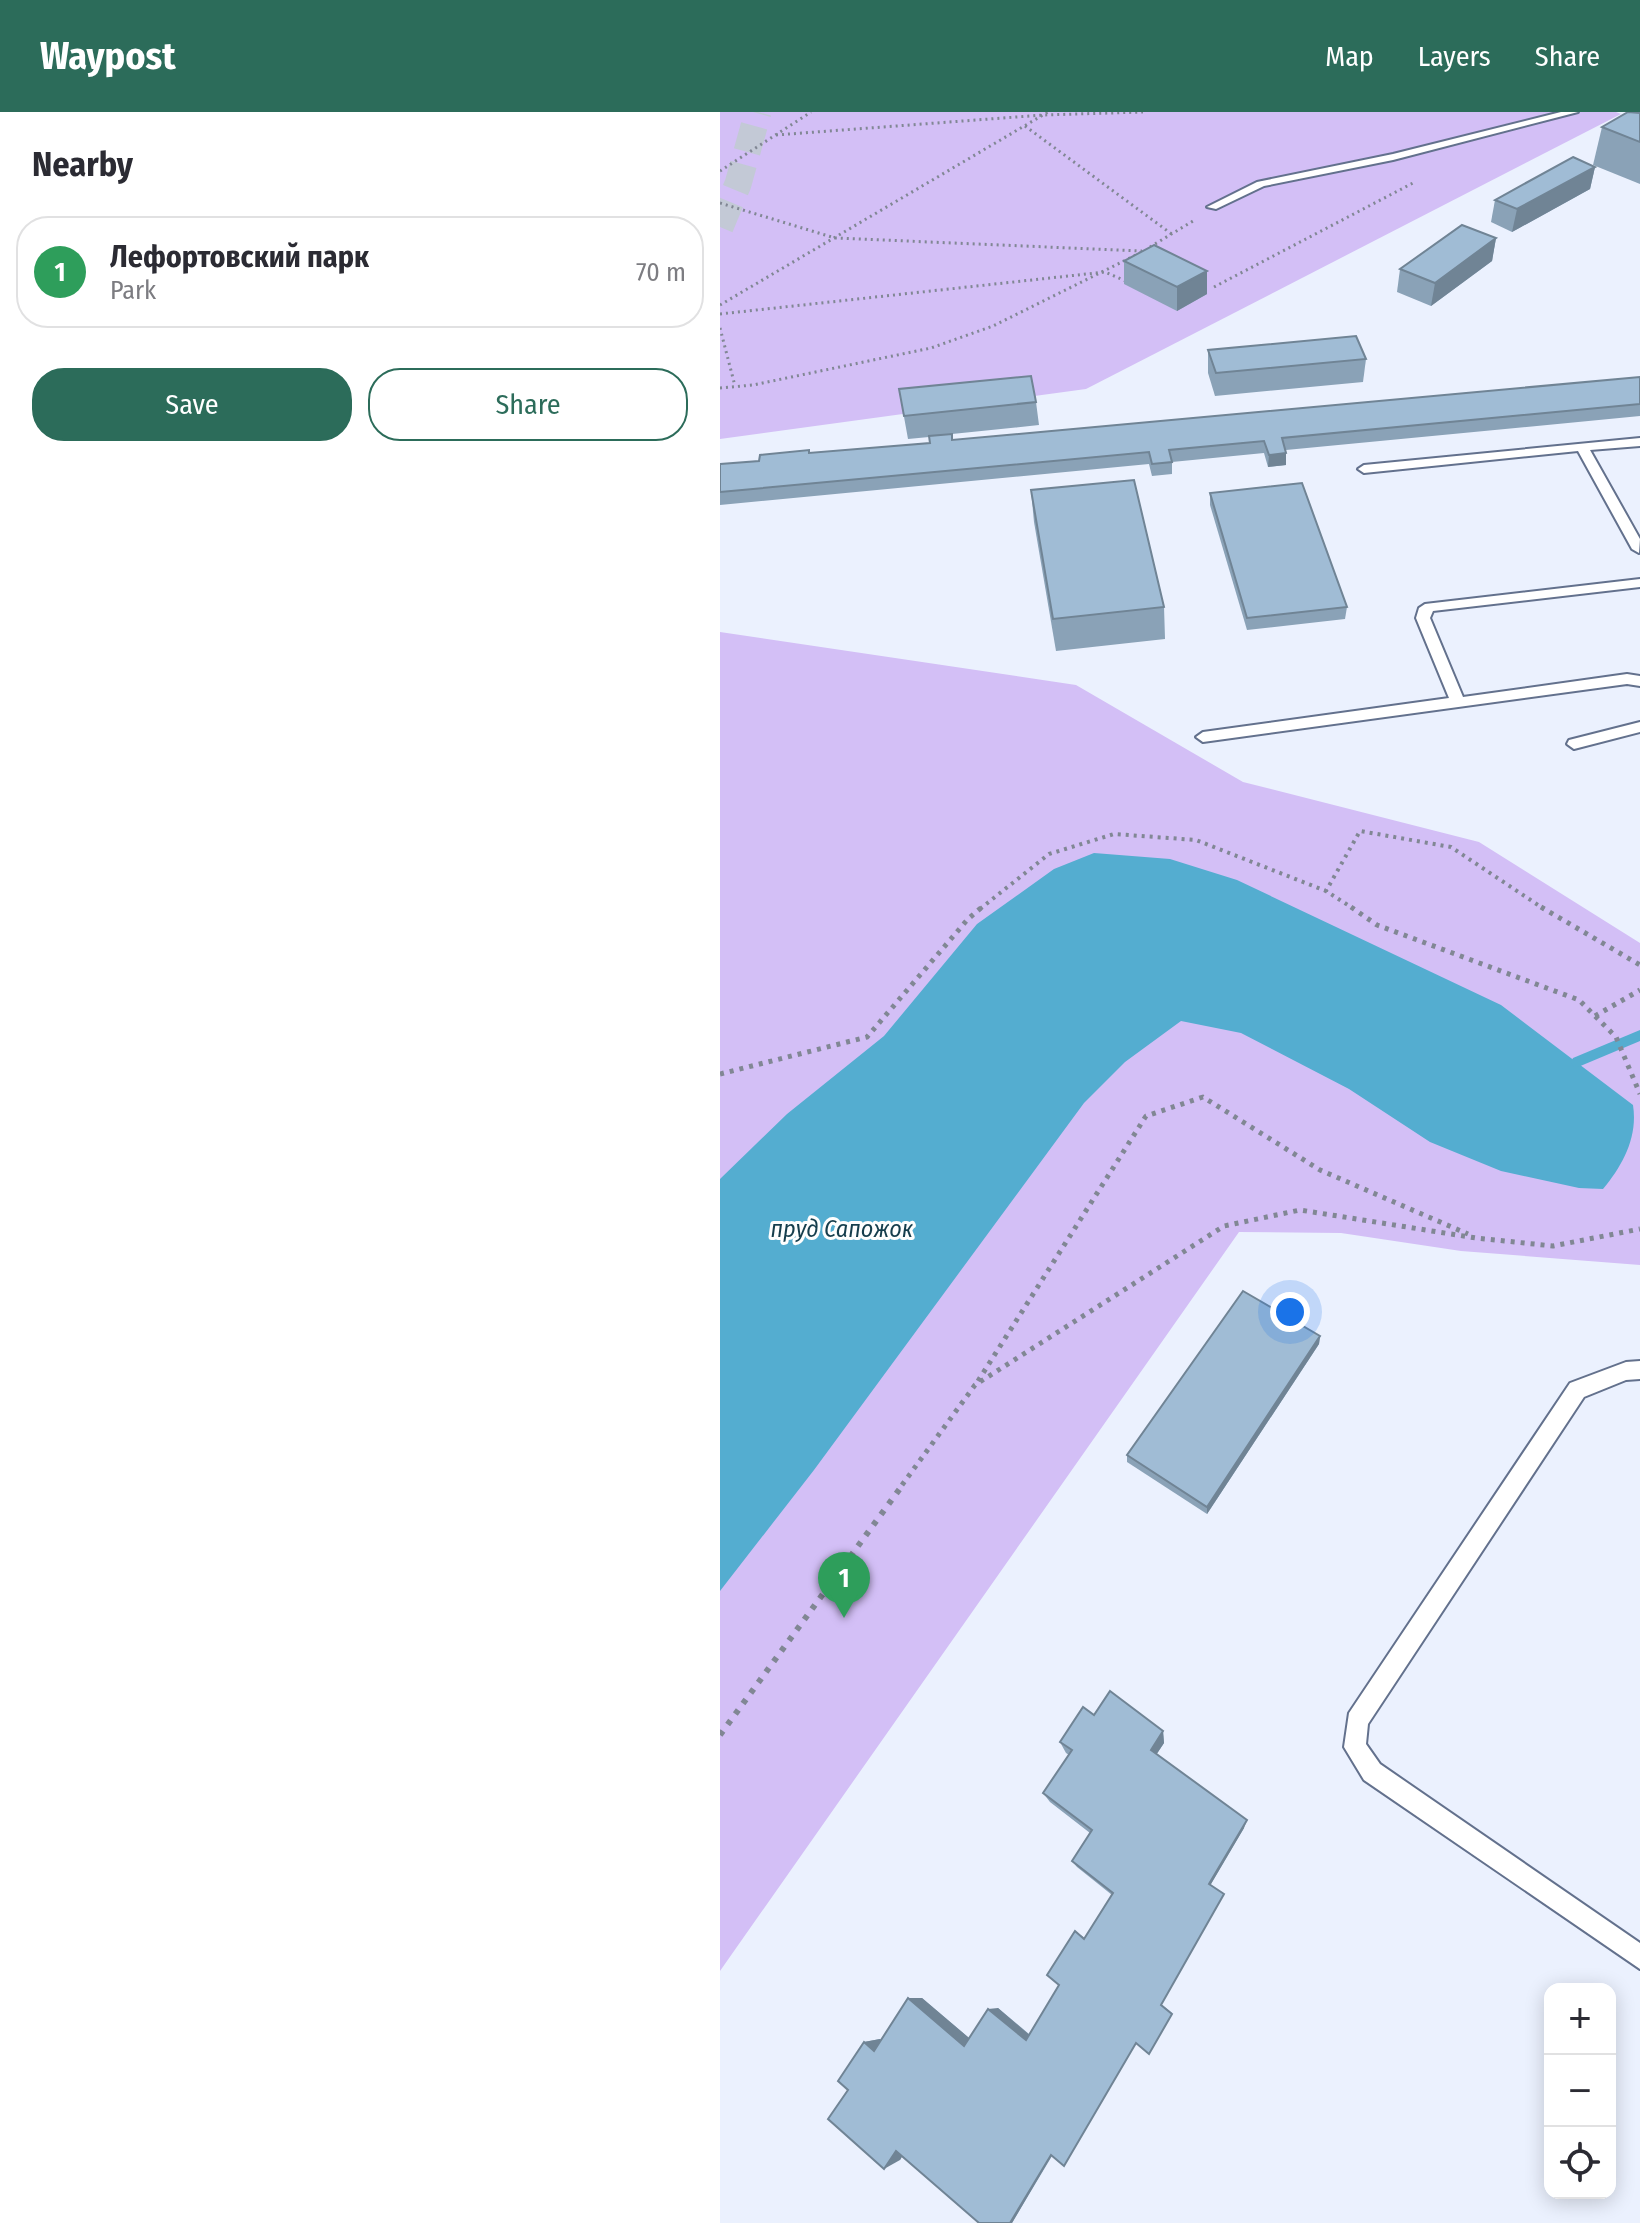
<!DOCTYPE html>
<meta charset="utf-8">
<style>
body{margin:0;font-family:"Fira Sans Condensed",sans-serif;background:#f7f7f7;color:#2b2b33}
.controls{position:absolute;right:24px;bottom:24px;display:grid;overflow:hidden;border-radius:16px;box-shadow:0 4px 20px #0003}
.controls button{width:72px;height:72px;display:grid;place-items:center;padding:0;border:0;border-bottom:2px solid #e1e1e2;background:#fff;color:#2b2b33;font:40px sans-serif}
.you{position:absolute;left:570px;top:1200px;width:28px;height:28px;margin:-20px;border:6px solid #fff;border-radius:50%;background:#1a73e8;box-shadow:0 0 0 12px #1a73e833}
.badge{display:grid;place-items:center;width:52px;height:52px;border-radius:50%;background:#2c6c5a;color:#fff;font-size:26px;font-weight:700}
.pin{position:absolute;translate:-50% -66px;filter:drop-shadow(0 2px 4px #0008)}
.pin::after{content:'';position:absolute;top:42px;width:28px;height:24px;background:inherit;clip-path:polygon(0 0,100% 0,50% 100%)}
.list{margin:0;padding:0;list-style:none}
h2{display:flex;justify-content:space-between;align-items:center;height:104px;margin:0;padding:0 32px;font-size:34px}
h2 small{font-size:26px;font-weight:400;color:#7c7c81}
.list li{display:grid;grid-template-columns:52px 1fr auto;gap:24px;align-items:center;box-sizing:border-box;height:112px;margin:0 16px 16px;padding:0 16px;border:2px solid #e1e1e2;border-radius:32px}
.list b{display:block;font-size:30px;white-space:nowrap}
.list p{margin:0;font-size:26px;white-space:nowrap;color:#7c7c81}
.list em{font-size:26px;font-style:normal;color:#7c7c81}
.actions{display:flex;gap:16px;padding:24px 32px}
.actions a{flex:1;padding:18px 0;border:2px solid #2c6c5a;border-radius:32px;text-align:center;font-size:28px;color:#2c6c5a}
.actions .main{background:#2c6c5a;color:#fff}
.icon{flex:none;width:44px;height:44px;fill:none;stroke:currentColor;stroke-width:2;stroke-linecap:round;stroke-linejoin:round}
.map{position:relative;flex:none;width:920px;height:2111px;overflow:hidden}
header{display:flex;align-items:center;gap:48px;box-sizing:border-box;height:112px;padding:0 40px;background:#2c6c5a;color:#fff}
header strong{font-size:38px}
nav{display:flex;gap:44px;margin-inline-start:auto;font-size:28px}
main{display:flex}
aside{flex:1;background:#fff}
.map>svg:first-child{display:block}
.green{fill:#d3bff6}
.water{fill:#54add0}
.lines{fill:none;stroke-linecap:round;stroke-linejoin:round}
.stream{fill:#54add0;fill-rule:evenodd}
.primary-tunnel{stroke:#c3c9d6;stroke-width:27;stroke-dasharray:27 13;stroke-linecap:butt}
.service-casing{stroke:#63718d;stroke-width:4}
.path-far3{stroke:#818794;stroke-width:3;stroke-dasharray:2 4;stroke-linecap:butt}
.path-far2{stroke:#818794;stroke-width:4;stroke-dasharray:3 5;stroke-linecap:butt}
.path-far1{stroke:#818794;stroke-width:5;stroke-dasharray:4 6;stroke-linecap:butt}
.path{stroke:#818794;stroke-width:6;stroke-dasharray:5 8;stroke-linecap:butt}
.service{fill:#fff;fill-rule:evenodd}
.wall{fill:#8aa2b7}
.shaded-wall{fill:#708495}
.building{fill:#a0bcd5;stroke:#708495;stroke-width:2}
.labels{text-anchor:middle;stroke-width:6;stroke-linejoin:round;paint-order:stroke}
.water-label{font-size:24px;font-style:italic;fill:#163e4d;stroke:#fefefe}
</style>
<header>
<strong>Waypost</strong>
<nav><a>Map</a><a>Layers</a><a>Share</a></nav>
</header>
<main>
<aside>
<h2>Nearby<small></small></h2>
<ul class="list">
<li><span class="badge" style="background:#2e9e5b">1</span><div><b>Лефортовский парк</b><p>Park</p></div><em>70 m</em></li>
</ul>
<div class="actions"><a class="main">Save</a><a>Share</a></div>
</aside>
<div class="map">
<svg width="920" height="2111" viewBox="0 0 920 2111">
<rect width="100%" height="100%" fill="#ebf1fe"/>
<g class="green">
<path d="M0,0h896l5,2 -535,275 -366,50z"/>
<path d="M0,520l356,53 167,97 236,60 161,101v322l-179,-14 -120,-18 -102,-1 -519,739z"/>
</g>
<path class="water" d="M374,741l76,6 67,21 264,125 132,100c5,32 -10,60 -30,84l-24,-1 -78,-17 -71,-29 -81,-53 -108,-56 -60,-12 -56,41 -41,41 -270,367 -94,121v-412l67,-65 97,-78 93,-112 77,-55z"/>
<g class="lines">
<path class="stream" d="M920,918v11l-62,26 -5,-1 -2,-4 2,-4z"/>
<path class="primary-tunnel" d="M0,115l18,-43 20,-72"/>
<defs>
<g id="service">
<path d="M841,0h17l-185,48 -129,26 -48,23 -9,-2 50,-25 136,-28z"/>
<path d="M920,326v8l-50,4 50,89 -1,14 -7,-4 -54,-98 -214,22 -6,-4 6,-4z"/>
<path d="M920,467v8l-207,24 -3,7 33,79 164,-23 13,2v10l-13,-2 -424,58 -7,-5 7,-5 246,-34 -33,-80 3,-10 6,-4z"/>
<path d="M920,610v10l-66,17 -7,-5 2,-4z"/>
<path d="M920,1249v18l-14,1 -42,17 -216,327 -2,20 14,20 260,179v26l-276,-189 -20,-33 5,-34 221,-330 56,-21z"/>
</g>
</defs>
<use href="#service" class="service-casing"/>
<g class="path-far3">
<path d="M305,14l148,109"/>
<path d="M56,23l267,-20 100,-3"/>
<path d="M0,59l91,-59"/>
<path d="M0,91l115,35 307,13"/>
<path d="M430,135l43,-26"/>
<path d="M494,175l199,-104"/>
<path d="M0,193l328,-193"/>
<path d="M0,202l385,-42 23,10"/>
<path d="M0,216l15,58"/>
<path d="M0,276l33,-3 178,-37 62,-22 149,-74"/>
</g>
<g class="path-far2">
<path d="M260,797l69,-55 65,-20 82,6 130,51"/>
<path d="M634,797l-28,-18 34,-60 91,16 93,62"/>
</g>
<g class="path-far1">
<path d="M631,795l26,18 202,75 37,37 24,57"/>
<path d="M821,795l99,58"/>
<path d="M875,904l45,-26"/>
<path d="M0,962l147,-37 101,-118 14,-12"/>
<path d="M258,1269l168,-265 57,-19 117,73 148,64"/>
<path d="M182,1373l73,-100 249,-159 76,-16 176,28 77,8 87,-17"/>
</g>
<path class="path" d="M0,1623l184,-252"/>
<use href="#service" class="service"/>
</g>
<g class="wall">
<path d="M920,1v71l-47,-19 9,-38z"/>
<path d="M875,55l-5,22 -78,43 -21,-10 4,-22z"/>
<path d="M776,126l-4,23 -61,45 -34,-14 3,-23z"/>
<path d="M404,149l83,10v23l-30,17 -53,-27z"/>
<path d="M488,238l158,9 -3,23 -148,14 -7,-23z"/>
<path d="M920,265v39l-354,34v15l-18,2 -4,-14 -92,9v12l-20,2 -3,-12 -429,41v-41l39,-3 50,-8 121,-10 -1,-6 -21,2 -9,-50 137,13 3,23 -87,9v6z"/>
<path d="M311,378l133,117 1,32 -109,12 -22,-129z"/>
<path d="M490,381l137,114 -2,12 -98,11 -37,-125z"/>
<path d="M600,1224l-1,8 -112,170 -80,-52v-7z"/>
<path d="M374,1603l69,16 1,12 -8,12 88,73 -33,56 -50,120 11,9 -35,30 -85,113 -40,67 -110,-67 -2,4 -52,-70 16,-48 16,-3 1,1 27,-42h14l47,40 29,-30 31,26 30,-49 16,-54 10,7 27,-43 -35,-28 -5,-6 18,-28 -40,-31 -7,-9 26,-38 -3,-2 -6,-11z"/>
</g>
<g class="shaded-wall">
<path d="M875,55l-5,22 -78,43 5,-23z"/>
<path d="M776,126l-4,23 -61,45 4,-23z"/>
<path d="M487,159v23l-30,17v-24z"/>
<path d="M566,341v12l-18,2 1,-12z"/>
<path d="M600,1224l-1,8 -112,170v-7z"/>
<path d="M443,1619l1,12 -12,18 -1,-11z"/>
<path d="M527,1708l-3,8 -36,61 1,-5z"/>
<path d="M188,1886h14l53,45 -11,3z"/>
<path d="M278,1896l35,30 -7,2 -38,-31z"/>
<path d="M160,1927l10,9 -16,3 -10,-9z"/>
<path d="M191,2030l-11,18 -16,9 12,-18z"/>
<path d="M337,2034l-45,77h-2l41,-68z"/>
</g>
<g class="building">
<path d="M908,0l12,1v29l-38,-15z"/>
<path d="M853,45l22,10 -78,42 -22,-9z"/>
<path d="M742,113l34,13 -61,45 -35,-14z"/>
<path d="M434,133l53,26 -30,16 -53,-26z"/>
<path d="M636,224l10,23 -150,14 -8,-23z"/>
<path d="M311,264l5,26 -132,14 -5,-27z"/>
<path d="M920,265v27l-358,34 4,15 -17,2 -5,-14 -95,9 3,12 -20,2 -3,-12 -429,40v-28l39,-3 1,-6 49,-5v3l121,-10 -1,-7 23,-2v6z"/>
<path d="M414,368l30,127 -111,12 -22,-129z"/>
<path d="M582,371l45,124 -100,11 -37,-125z"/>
<path d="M523,1179l77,45 -113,171 -80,-52z"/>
<path d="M390,1579l53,40 -12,19 96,70 -38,64 15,10 -63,111 11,9 -23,40 -13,-11 -72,123 -13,-11 -41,68h-31l-83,-72 -12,18 -56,-50 20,-29 -10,-9 26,-39 10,9 34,-53 56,48 24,-37 38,31 33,-55 -12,-10 28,-44 9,8 29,-46 -41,-32 20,-31 -49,-37 29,-43 -12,-8 23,-35 11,8z"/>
</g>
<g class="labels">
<g class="water-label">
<text x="122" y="1125">пруд Сапожок</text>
</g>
</g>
</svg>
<div class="controls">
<button>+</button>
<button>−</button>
<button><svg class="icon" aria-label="locate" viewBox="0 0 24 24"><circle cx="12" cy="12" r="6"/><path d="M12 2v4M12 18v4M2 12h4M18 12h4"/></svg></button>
</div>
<div class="you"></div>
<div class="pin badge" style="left:124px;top:1506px;background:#2e9e5b">1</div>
</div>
</main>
